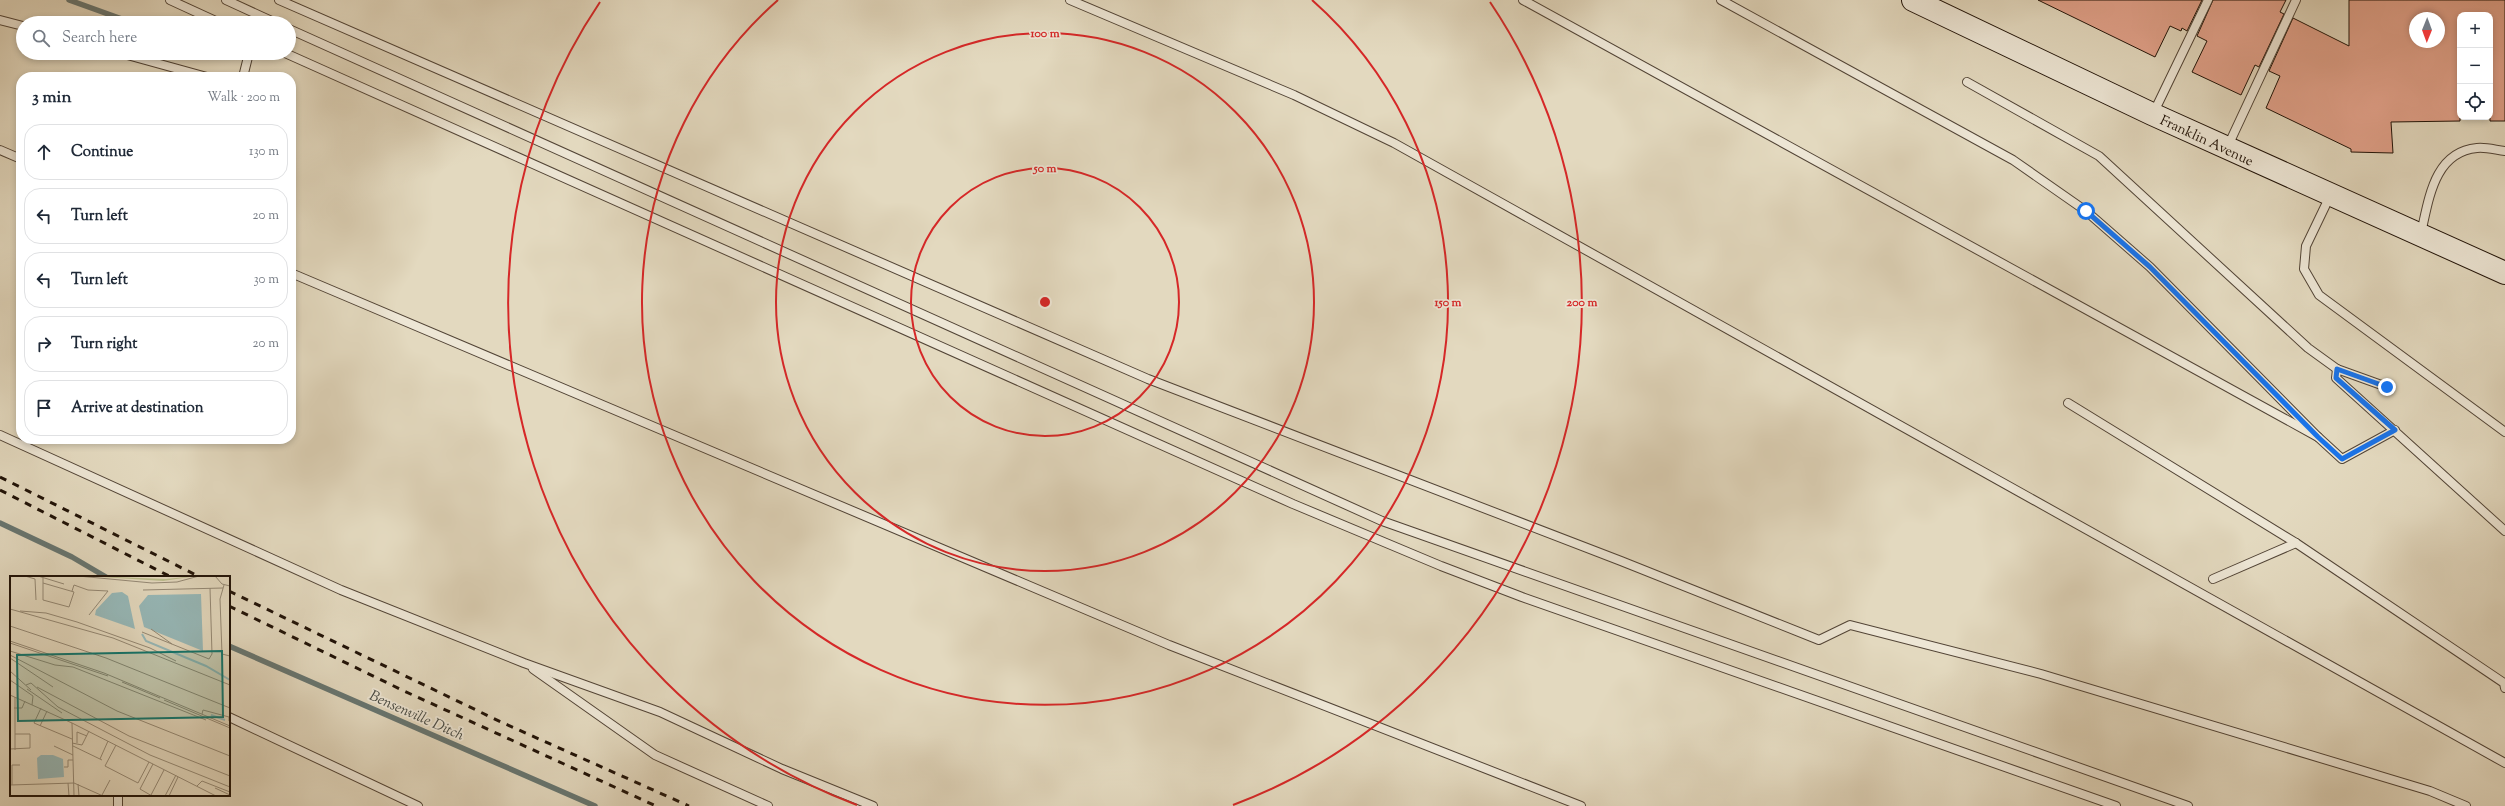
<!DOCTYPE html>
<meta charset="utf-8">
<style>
body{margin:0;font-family:"Sorts Mill Goudy",serif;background:#f2f2f3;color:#1f2937}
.controls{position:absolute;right:12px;top:12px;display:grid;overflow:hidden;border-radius:8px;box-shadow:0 2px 6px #0003}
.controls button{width:36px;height:36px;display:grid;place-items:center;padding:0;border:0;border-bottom:1px solid #e0e1e3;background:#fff;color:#1f2937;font:20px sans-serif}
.compass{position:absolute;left:2409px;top:12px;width:36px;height:36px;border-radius:50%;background:#fff;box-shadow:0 2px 6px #0003;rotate:181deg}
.stop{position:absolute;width:12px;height:12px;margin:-9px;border:3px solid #1a73e8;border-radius:50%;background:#fff}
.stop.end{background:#1a73e8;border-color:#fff;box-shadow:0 1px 4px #0008}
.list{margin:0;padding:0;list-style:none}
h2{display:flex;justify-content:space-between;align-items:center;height:52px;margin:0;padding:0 16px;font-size:17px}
h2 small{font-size:13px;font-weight:400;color:#747a83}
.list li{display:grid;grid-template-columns:26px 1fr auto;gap:12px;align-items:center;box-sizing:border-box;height:56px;margin:0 8px 8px;padding:0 8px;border:1px solid #e0e1e3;border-radius:16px}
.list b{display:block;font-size:15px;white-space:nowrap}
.list em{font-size:13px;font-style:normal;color:#747a83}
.icon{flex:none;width:22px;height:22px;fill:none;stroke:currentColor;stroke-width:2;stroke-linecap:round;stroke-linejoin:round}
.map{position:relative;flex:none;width:2505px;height:806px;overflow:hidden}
.search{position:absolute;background:#fff;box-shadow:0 2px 6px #0003;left:16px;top:16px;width:280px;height:44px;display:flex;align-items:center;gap:10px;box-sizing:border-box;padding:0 14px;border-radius:22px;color:#747a83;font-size:15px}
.panel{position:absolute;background:#fff;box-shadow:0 2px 6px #0003;left:16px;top:72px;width:280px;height:372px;border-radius:16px}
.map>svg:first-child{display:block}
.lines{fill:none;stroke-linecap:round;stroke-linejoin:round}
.stream{stroke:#687772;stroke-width:5.5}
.building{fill:#e2a28b;stroke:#211308;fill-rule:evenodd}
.service-casing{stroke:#524436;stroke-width:10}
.secondary-casing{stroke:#211308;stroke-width:24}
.service{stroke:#ede6d5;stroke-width:8}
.secondary{stroke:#ede6d5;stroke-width:22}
.rail{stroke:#211308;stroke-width:3;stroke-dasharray:7 7;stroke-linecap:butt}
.route{stroke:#1a73e8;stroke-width:5}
.ring{fill:none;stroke:#d62828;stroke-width:2}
.labels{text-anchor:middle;stroke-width:3.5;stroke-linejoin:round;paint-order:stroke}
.street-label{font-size:14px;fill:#211308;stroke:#ede6d5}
.water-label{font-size:15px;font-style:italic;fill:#4a4d46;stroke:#ede6d5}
.inset-river{fill:none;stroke:#97b9b9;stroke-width:2}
.inset-road{fill:none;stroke:#958a76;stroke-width:1}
.view{fill:#0f766e;fill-opacity:0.15;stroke:#0f766e;stroke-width:2}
.inset-edge{fill:none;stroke:#211308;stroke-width:2}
.centre{fill:#d62828;stroke:#ede6d5;stroke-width:2}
.ring-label{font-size:12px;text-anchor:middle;font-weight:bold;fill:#d62828;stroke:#ede6d5;stroke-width:3.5;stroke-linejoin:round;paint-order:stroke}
</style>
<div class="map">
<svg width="2505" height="806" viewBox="0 0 2505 806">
<rect width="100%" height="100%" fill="#e3d9bf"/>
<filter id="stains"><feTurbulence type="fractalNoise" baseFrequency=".005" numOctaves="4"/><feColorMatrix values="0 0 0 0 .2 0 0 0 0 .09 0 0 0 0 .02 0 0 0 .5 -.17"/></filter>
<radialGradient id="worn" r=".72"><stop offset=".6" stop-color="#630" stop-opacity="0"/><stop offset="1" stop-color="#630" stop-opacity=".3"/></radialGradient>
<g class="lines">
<g class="stream">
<path d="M69,0l64,23"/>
<path d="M0,523l72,34 34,20"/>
<path d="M229,646l366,160"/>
</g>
</g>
<g class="building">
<path d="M2038,0h164l-15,31 -5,-3 -1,3 -11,-5 -15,31z"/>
<path d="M2213,0h73l-6,12 4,2 -25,53 -4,-2 -14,30 -49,-23 15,-31 -10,-5z"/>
<path d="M2349,0h156v121h-15v-106h-30v106l-69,1 2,31 -42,-1v-3l-85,-41 14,-32 -11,-5 24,-53 56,28zM2415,18h24v24h-24z"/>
</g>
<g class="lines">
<defs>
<g id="service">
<path d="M170,0l50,23"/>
<path d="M226,0l50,23"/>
<path d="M279,0l869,379 473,182 198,79 31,-15 191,49 389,117 36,15"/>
<path d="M1070,0l224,95 100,48 1111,620"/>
<path d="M1523,0l795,437"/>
<path d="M1721,0l292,160 73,51 64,56 168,170 24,22 53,-29"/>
<path d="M0,20l23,6"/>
<path d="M289,29l1093,492 806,285"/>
<path d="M120,53l87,24"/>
<path d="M285,53l1008,451 148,62 81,31 594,209"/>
<path d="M243,77l6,-24"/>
<path d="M1967,82l132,74 209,192 29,21 50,18"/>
<path d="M2153,114l55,-114"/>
<path d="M2227,148l69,-148"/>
<path d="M0,150l21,9"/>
<path d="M2330,196l-24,50 -2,23 15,26 186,137"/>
<path d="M2421,233c8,-34 13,-81 56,-85 9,-1 19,2 28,3"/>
<path d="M291,273l878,372 412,161"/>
<path d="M2337,369l-1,9 169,153"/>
<path d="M2068,403l228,140 208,140 1,5"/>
<path d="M0,435l341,155 183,73 136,49 122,57 91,37"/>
<path d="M2213,579l83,-36"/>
<path d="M533,669l122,86 113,51"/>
<path d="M229,717l189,89"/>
<path d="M118,795v11"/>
</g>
<path id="secondary" d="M1913,0l239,114 353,159"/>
</defs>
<use href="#service" class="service-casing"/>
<use href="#secondary" class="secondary-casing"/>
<use href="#service" class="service"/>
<use href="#secondary" class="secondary"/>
<g class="rail">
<path d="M0,477l200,100"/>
<path d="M0,490l171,87"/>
<path d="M229,591l272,131 188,84"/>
<path d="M229,606l175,85 252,115"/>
</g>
</g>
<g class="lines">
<path class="route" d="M2086,211l64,56 168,170 24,22 53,-29 -59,-52 1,-9 50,18"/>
</g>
<g class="ring">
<circle cx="1045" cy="302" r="134"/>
<circle cx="1045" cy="302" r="269"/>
<path d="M1312 0A403 403 0 1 1 778 0"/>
<path d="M857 805A537 537 0 0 1 600 2M1490 2A537 537 0 0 1 1233 805"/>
</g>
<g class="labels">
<g class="street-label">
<text transform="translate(2207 140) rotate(25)" y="5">Franklin Avenue</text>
</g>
<g class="water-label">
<text transform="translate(417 715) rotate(24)" y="5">Bensenville Ditch</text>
</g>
</g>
<g transform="translate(10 576)">
<rect width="220" height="220" fill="#e3d9bf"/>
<path d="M77,0l79,3 30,-3 -33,5z" fill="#bbbd8d"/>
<path d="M102,17l10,-1 6,4 7,33 -40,-14 1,-5zM191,18l2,57 -59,-24 -5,-21 9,-11zM31,179h12l10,4 1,18 -26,2 -1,-21z" fill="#97b9b9"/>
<path class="inset-river" d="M132,58l4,7 60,25 24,14M201,139l14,5"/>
<path class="inset-road" d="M15,0l10,3 1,21M28,0l26,8M68,0l74,7 25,-1 22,-6M110,0h62M205,0l7,8 8,2M33,7l31,9 -5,15 -26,-7v-22M214,9l-4,14 2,55 8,2M133,14l80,-2M62,15l2,-6 14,5 20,1 -19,24M0,33l103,29 117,47M10,35l26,2 31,9 73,26 26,13M0,50l96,32 124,50M141,53l21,15M132,56l67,27 3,-5 -2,-66M0,65l94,32 126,53M0,67l98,33M0,75l45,14 18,2 133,53M0,79l107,56 113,45M0,82l43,29M0,95l21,19M0,104l23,16 -1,9M112,106l38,16M16,109l5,-2 27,24 92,48 80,32M27,111l92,49 101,40M17,113l35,24M0,119l62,28 144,73M5,121v53M154,124l66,28M4,132h8l3,-7M31,132l-7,15 38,16M192,138l1,-4 26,7v4M62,147l2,73M30,150l7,-15M62,167l10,2 7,-14M67,167v-11l10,4M106,169l-11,21 33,17 11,-21M44,170l19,9M63,170l29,14M0,173l20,-1v-14h-15M90,183l8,-18M54,191h4v-7h5M58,207l1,13M68,208l1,12M0,209l64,-2 29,13M2,209v-20h8M187,210l5,-5 28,11M205,212l15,7M92,219l8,-15M141,219l13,-25M142,220l-12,-7 13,-25M155,220l11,-21M159,220l9,-19"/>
<path class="view" d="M212,75l1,66 -205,4 -1,-66z"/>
<rect width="220" height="220" class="inset-edge"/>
</g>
<circle cx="1045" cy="302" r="6" class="centre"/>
<g class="ring-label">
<text x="1045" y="37">100 m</text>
<text x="1045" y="172">50 m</text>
<text x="1448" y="306">150 m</text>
<text x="1582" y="306">200 m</text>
</g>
<rect width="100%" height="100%" filter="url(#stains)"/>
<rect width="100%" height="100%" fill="url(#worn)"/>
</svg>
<div class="controls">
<button>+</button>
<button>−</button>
<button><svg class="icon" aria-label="locate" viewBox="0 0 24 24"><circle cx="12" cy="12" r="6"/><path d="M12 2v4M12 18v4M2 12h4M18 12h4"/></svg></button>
</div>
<svg class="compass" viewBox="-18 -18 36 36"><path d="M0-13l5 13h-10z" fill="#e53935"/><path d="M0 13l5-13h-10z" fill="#747a83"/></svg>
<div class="stop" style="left:2086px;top:211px"></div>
<div class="stop end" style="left:2387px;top:387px"></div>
<div class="search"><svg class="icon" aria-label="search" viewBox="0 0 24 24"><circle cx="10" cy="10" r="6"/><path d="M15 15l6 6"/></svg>Search here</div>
<section class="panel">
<h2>3 min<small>Walk · 200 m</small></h2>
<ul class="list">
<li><svg class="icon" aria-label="ahead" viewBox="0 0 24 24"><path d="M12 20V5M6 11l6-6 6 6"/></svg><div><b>Continue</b></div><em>130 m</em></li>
<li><svg class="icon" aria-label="left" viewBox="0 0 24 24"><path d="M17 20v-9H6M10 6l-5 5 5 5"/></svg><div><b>Turn left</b></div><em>20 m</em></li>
<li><svg class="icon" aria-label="left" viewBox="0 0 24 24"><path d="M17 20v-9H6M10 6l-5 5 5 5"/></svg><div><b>Turn left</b></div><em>30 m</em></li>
<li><svg class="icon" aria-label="right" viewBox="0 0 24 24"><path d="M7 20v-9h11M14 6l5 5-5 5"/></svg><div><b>Turn right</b></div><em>20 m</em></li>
<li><svg class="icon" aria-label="arrive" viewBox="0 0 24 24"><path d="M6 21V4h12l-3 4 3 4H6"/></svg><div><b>Arrive at destination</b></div></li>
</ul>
</section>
</div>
